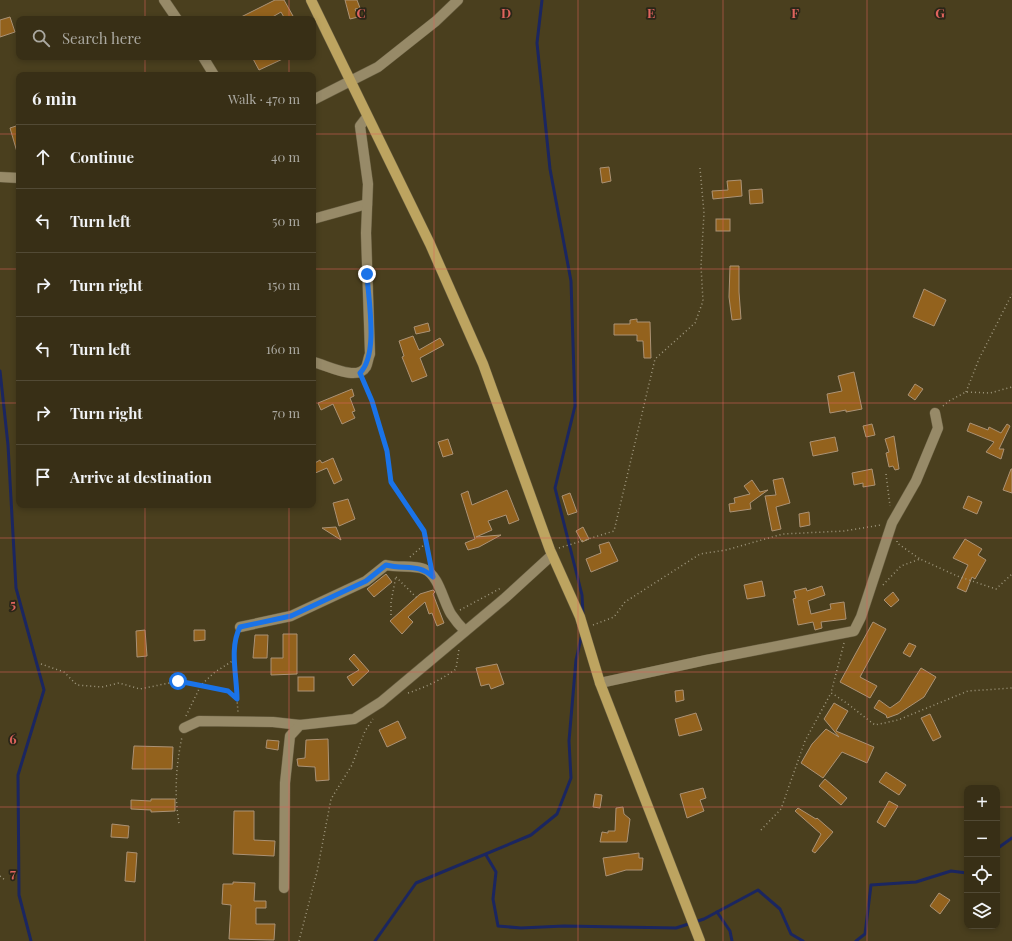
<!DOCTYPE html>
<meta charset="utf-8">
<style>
body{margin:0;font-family:"Playfair Display",serif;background:#433b23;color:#f1f3f6}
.controls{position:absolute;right:12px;bottom:12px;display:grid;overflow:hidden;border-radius:8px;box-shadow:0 2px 6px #0003}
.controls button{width:36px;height:36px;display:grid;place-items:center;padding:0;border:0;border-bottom:1px solid #524a35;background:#382f16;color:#f1f3f6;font:20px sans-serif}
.stop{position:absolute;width:12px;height:12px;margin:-9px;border:3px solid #1a73e8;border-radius:50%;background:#fff}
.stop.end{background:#1a73e8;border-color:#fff;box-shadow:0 1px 4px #0008}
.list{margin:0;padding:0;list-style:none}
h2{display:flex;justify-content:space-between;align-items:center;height:52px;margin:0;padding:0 16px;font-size:17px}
h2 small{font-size:13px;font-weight:400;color:#aba9a1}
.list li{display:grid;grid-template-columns:26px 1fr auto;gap:12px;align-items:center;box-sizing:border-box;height:64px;padding:0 16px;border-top:1px solid #524a35}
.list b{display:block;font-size:15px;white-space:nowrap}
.list em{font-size:13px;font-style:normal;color:#aba9a1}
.icon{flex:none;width:22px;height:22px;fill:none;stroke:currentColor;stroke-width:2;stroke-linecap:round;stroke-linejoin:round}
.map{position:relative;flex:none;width:1012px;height:941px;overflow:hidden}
.search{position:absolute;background:#382f16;box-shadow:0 2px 6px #0003;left:16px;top:16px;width:300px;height:44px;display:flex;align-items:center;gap:10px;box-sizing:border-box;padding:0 14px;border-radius:8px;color:#aba9a1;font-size:15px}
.panel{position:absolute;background:#382f16;box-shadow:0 2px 6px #0003;left:16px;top:72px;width:300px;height:436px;border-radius:8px}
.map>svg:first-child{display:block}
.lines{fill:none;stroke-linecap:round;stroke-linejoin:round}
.stream{stroke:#1b2660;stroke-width:3}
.building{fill:#93621d;stroke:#ab9275}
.minor-casing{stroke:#675d40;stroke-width:11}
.major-casing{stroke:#675d40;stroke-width:11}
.path{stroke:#a0987e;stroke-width:1.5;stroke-dasharray:1 3;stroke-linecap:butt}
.minor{stroke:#978a68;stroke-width:10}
.major{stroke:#bda460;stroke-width:10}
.route{stroke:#1a73e8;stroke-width:5}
.grid{fill:none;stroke:#df635d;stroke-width:1;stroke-opacity:0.55}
.grid-label{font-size:13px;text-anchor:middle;font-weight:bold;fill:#df635d;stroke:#2b2618;stroke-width:3.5;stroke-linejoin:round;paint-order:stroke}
</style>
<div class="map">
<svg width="1012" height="941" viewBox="0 0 1012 941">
<rect width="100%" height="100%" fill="#4a3f1e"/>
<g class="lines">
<g class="stream">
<path d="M542,0l-5,43 13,126 21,112 4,125 -20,82 27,107 1,20"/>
<path d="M0,371l8,74 8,143 28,102 -26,85 1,120 12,46"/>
<path d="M997,853l1,-5 14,-10"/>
<path d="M486,855l10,17 -3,27 5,27 23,2 43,-2 112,2 28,-9 54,-29 22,19 11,25 12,7"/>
<path d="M717,912l13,19 2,10"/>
<path d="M375,941l41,-58 115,-48 26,-21 14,-36 -2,-37 7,-81 6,-26"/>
<path d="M856,941l9,-7 6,-49 45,-3 35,-11 16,2"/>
</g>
</g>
<g class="building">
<path d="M275,0h9l9,16 -8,3 -4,-7 -12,7h-32z"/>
<path d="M345,0h12l3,8 -5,1 3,8 -8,2z"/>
<path d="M10,17l5,15 -15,5v-17z"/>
<path d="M252,57h35l-28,13z"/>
<path d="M19,125v27h-2l-7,-24z"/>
<path d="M609,167l2,14 -9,2 -2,-15z"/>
<path d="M741,180l1,16 -29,3 -1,-8 16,-1 -1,-9z"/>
<path d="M762,189l1,14 -13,1 -1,-14z"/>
<rect x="716" y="219" width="14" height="12"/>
<path d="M730,266h9v26l2,27 -9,1 -3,-23z"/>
<path d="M924,289l22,11 -12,26 -21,-9z"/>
<path d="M637,319v3h13l1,36h-7l-1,-17h-6v-6h-23v-11h16v-4z"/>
<path d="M428,323l2,8 -14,3 -2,-7z"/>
<path d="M413,336l6,14 21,-12 4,7 -24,13 7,18 -15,6 -10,-25 2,-1 -5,-15z"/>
<path d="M854,372l8,37 -16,3v-2l-16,3 -3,-19 15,-3 -4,-15z"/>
<path d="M915,384l8,5 -8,11 -7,-5z"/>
<path d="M352,389l2,7 -4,2 5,13 -3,1 3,6 -13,6 -9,-20 -12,6 -3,-7z"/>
<path d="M970,423l18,7 1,-3 12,6 6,-9 3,2 -11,23h5l-3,10 -15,-7 8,-10 -27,-11z"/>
<path d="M872,424l3,11 -9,2 -3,-11z"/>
<path d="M894,436l5,33 -4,1 -2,-4 -4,1 -3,-14 3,-1 -4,-13z"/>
<path d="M835,437l3,14 -25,5 -3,-14z"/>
<path d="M448,439l5,15 -10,3 -5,-15z"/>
<path d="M333,458l9,22 -8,4 -7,-16 -14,6v-10l7,-4 2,3z"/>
<path d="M872,469l3,16 -12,2v-4l-9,2 -2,-12z"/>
<path d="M1011,469h1v24l-9,-3z"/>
<path d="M783,478l7,25 -14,4 5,22 -9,2 -7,-35 11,-1 -3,-15z"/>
<path d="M752,480l8,12 8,-2 -18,13 1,6 -21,3 -1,-8 6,-1 -1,-5 16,-4 -6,-8z"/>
<path d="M507,490l12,30 -10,4 -3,-9 -18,6 4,9 -16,7 25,-2 -22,12 -11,3 -3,-7 10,-4 -14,-45 7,-3 4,14z"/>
<path d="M570,493l7,19 -9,3 -6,-19z"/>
<path d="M968,496l14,6 -5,12 -14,-6z"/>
<path d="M348,499l7,20 -16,7 -6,-23z"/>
<path d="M809,512l1,13 -10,2 -1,-13z"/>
<path d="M336,527l5,13 -19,-12z"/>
<path d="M583,527l6,12 -7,3 -6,-11z"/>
<path d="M965,539l17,10 -4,6 8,5 -11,19 -3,-2 -6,15 -9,-4 11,-23 -15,-7z"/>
<path d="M609,542l9,19 -27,11 -5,-13 15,-6 -2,-8z"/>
<path d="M386,574l6,8 -18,15 -7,-8z"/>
<path d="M762,581l3,15 -18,3 -3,-14z"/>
<path d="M822,586l3,9 -17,6 3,13 20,-5 -1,-5 14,-2 2,17 -25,3 1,6 -7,2 -2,-8 -15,3 -5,-26 3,-1 -2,-7 12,-3 1,3z"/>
<path d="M433,590l2,2 -2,2 11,29 -7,3 -5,-13 -3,1 -4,-12 -17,15 5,5 -11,12 -12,-13 30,-27z"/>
<path d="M893,592l6,8 -8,7 -7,-7z"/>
<path d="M873,622l13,7 -26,48 17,9 -7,12 -30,-16z"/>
<path d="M145,630l2,26 -10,1 -1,-26z"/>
<path d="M194,630h11v10l-11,1z"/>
<path d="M283,634h14v40l-26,1v-17h12z"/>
<path d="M255,635h13l-1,23h-14z"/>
<path d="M909,643l7,3 -6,11 -7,-4z"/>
<path d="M354,654l15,17 -16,15 -6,-9 12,-7 -10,-11z"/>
<path d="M497,664l7,20 -13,5 -2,-5 -8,2 -5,-18z"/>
<path d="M921,668l15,9 -12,20 -26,17 -11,4 -1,-3 -12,-7 5,-8 11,8 10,-7z"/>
<rect x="298" y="677" width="16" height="14"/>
<path d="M683,690l1,10 -8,2 -1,-11z"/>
<path d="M834,703l14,8 -12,20 38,16 -7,16 -25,-11 -19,26 -22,-15 11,-19 14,-15 13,8 -15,-18z"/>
<path d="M696,713l6,17 -23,6 -4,-17z"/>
<path d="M930,714l11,23 -8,4 -12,-23z"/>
<path d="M398,721l8,17 -19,9 -8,-17z"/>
<path d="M328,739l1,41 -13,1 -1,-14 -17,-1 -1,-7 8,-1 1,-18z"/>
<path d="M267,740l12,1 -1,9 -12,-2z"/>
<path d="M134,746l39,1 -1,22h-40z"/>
<path d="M886,772l20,13 -7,10 -20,-13z"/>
<path d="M825,779l22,19 -6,7 -22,-19z"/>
<path d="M703,788l3,10 -6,2 4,11 -17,7 -7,-24z"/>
<path d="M595,794l7,1 -2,13 -7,-1z"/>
<path d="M151,799h24v12l-24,1v-2l-20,-1v-9l20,1z"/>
<path d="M889,801l9,5 -13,21 -8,-5z"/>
<path d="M623,807l1,7 6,5 -3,23h-27l2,-10 6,1v-2h7l1,-23z"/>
<path d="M798,808l18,11 1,-1 16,14 -18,21 -3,-2 9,-17 -26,-23z"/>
<path d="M234,811h20v29l21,1 -1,15 -41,-2z"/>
<path d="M112,824l17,2 -1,12 -17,-1z"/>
<path d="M127,852l10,1 -2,29 -10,-1z"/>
<path d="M639,853v5h4l-1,12h-16l-20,6 -3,-18z"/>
<path d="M233,882l22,1 -1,18h12v7h-10v16h19l-1,16 -45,-1 2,-34 -9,-1 1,-20h10z"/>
<path d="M939,893l11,7 -10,14 -10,-8z"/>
</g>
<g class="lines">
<defs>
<g id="minor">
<path d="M164,0l13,19"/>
<path d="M203,57l11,18"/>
<path d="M313,100l65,-33 58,-46 22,-21"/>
<path d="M0,177l19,1"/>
<path d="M313,219l54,-15"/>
<path d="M313,362c14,3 44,20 53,5 2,-4 2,-9 4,-13l-4,-121 2,-49 -8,-58 7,-9"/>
<path d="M240,627l51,-11 75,-35 20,-16c13,3 27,0 38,4 15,6 19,32 27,45 4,6 9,12 14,17"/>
<path d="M600,683l106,-23 148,-29 7,-14 31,-94 24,-42 22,-53 -3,-15"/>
<path d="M184,728l15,-7 74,1 27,3"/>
<path d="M284,888l1,-105 5,-47 10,-11 54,-6 27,-17 124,-104 47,-43"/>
</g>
<path id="major" d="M311,0l119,244 53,120 67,186 30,67 20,66 100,258"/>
</defs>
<use href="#minor" class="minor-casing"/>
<use href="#major" class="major-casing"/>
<g class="path">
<path d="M363,380l9,21 15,50 4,31 33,49 5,30"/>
<path d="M966,392l13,-33 33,-65"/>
<path d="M943,406l6,-5 17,-9 24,1 22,-6"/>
<path d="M886,474l4,32"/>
<path d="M897,541v2l23,16"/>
<path d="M559,548l55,-17 41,-172 40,-36 8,-22 -2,-35 3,-53 -4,-45"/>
<path d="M410,557l15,-13"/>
<path d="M396,577l21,21"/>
<path d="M883,585l18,-19 19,-7 37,17 39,13 16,-15"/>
<path d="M460,610l41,-22"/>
<path d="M391,615v-13l5,-26"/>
<path d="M593,625l21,-8 11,-15 75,-48 26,-4 57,-16 61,-3 37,-6"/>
<path d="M237,635l-3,30 3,34"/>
<path d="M844,643l-13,50c16,9 29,21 44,32l23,-5 70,-29 44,-3"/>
<path d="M41,664l23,8 13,13 25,2 17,-4 21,6 39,-8 8,1 40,9 10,9 1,12"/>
<path d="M408,693c18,-6 33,-13 48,-24l3,-20"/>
<path d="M186,716l15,-31 14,-13 19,-12"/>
<path d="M179,823c-5,-28 -3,-58 3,-86"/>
<path d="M761,830l20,-21 24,-68 26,-48"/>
<path d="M0,876l5,4"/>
<path d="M299,941l18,-69 14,-73 21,-34 13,-34 8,-12"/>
</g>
<use href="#minor" class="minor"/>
<use href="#major" class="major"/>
</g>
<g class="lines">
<path class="route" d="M178,681l50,10 9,8c0,-23 -8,-51 3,-72l51,-11 75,-35 20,-16c19,5 32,-2 47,12l-9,-46 -33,-49 -4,-31 -15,-50 -12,-28c19,-19 8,-74 7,-99"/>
</g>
<path class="grid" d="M145,0v19M289,0v19M434,0v941M578,0v941M723,0v941M867,0v941M145,57v18M289,57v18M0,134h19M313,134h699M0,269h19M313,269h699M0,403h19M313,403h699M145,505v436M289,505v436M0,538h1012M0,672h1012M0,807h967M997,807h15"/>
<g class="grid-label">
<text x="361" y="18">C</text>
<text x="506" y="18">D</text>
<text x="651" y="18">E</text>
<text x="795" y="18">F</text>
<text x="940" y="18">G</text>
<text x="13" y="609">5</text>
<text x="13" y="744">6</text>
<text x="13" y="878">7</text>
</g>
</svg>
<div class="controls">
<button>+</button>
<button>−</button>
<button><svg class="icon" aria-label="locate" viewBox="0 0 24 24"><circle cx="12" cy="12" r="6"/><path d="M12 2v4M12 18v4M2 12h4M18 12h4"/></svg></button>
<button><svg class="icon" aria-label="layers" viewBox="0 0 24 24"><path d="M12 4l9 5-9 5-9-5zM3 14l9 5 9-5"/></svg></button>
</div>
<div class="stop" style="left:178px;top:681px"></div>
<div class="stop end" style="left:367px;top:274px"></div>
<div class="search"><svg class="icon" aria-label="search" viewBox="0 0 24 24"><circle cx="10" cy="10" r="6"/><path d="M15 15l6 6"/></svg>Search here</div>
<section class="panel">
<h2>6 min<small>Walk · 470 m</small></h2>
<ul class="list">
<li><svg class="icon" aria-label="ahead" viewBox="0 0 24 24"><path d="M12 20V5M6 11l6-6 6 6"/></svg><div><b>Continue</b></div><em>40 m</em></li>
<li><svg class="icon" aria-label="left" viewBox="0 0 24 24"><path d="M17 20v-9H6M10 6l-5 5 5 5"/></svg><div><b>Turn left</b></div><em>50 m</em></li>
<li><svg class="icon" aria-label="right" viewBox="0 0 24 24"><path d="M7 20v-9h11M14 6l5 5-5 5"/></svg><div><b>Turn right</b></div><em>150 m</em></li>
<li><svg class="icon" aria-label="left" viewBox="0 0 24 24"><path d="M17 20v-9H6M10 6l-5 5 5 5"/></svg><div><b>Turn left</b></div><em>160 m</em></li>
<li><svg class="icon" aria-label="right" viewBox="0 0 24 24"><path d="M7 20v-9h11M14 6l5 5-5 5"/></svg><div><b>Turn right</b></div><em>70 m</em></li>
<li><svg class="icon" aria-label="arrive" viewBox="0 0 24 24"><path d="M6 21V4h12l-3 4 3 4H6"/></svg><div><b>Arrive at destination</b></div></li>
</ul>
</section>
</div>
